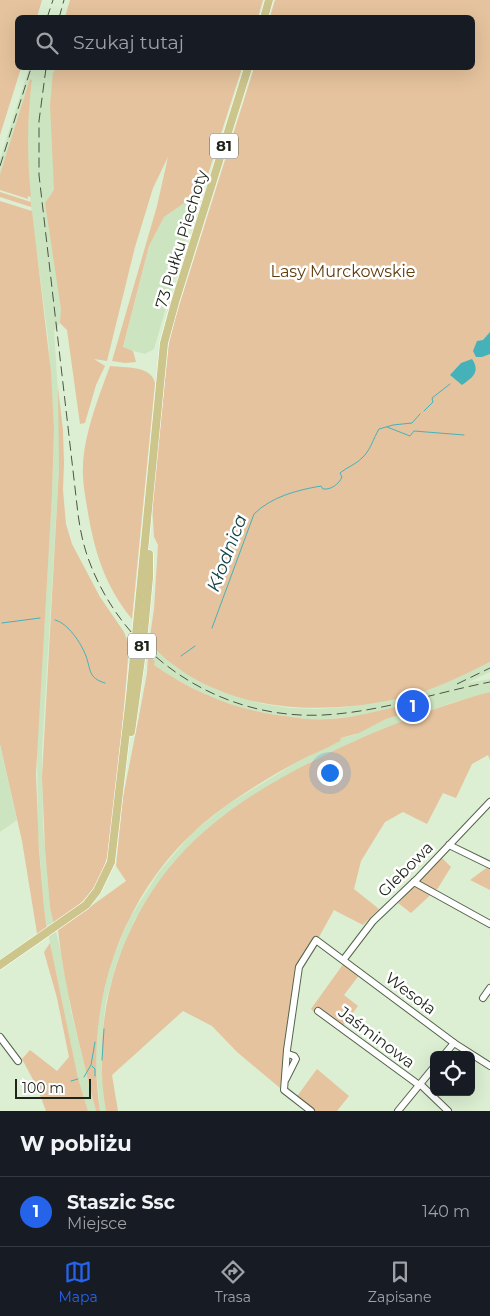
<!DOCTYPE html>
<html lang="pl">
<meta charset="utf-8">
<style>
body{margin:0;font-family:Montserrat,sans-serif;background:#242831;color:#f1f3f6}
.controls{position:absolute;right:15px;bottom:15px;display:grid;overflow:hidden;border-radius:8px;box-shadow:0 5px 20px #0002}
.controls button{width:45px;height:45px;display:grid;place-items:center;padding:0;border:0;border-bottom:1px solid #363941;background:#171b24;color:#f1f3f6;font:25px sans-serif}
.scale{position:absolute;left:15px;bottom:12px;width:76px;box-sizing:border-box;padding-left:5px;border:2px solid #1d2419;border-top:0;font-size:14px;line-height:18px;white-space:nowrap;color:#1d2419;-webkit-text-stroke:4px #fff;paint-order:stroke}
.you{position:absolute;left:329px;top:772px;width:18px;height:18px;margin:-12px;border:4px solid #fff;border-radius:50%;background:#1a73e8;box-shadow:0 0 0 8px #1a73e833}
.badge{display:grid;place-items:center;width:32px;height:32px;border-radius:50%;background:#2563eb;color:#fff;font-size:16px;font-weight:700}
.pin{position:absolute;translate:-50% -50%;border:2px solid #fff;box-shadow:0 1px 5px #0006}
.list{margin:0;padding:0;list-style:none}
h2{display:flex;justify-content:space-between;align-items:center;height:65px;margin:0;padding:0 20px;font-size:21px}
h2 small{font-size:16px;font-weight:400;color:#9ea1a6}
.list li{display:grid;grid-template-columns:32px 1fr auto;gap:15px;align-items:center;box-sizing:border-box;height:70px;padding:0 20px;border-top:1px solid #363941}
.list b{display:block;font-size:19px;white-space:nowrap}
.list p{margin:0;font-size:16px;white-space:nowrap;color:#9ea1a6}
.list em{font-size:16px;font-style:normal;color:#9ea1a6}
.icon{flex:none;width:28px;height:28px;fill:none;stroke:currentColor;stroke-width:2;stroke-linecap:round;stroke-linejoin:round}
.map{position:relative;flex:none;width:490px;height:1111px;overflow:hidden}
.search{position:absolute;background:#171b24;box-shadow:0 5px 20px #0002;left:15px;right:15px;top:15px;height:55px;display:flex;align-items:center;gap:12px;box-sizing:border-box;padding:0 18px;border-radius:8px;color:#9ea1a6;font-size:19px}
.sheet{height:135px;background:#171b24}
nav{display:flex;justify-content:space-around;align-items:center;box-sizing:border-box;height:70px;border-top:1px solid #363941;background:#171b24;font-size:14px;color:#9ea1a6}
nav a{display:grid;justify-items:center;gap:2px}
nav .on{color:#2563eb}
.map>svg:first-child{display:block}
.built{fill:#cde4c1}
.green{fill:#e5c39e}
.water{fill:#45b2ba}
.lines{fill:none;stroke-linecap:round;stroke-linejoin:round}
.stream{stroke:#45b2ba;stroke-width:1}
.minor-casing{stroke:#53644b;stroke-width:8}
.major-casing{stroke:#fff;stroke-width:9}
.minor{stroke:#fff;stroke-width:6}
.major{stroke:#ccc58c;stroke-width:8}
.rail{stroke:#4b5546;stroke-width:1;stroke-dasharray:10 5;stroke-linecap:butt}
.labels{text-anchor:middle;stroke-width:5;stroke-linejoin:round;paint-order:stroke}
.shield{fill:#fff;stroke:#61665e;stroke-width:1}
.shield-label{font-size:15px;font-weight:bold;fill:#1d2419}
.street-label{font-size:16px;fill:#1d2419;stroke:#fff}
.park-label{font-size:16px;fill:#603c0d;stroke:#fff}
.water-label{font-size:18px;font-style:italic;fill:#124447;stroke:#fff}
</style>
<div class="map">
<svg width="490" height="1111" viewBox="0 0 490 1111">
<rect width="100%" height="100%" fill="#dcefd2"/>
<g class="built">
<path d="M29,68h166l-135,255 -6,8 5,76v62l-17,283 1,74 7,82 11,44 10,59 25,100h-8l-10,-33 -28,-135 -6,-35 -6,-75 -1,-85 15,-253 2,-66 -6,-91 -17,-131 -4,-52 2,-50 3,-25h-2l-30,94v-15z"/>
<path d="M203,190l-11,28 -38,131 -9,5 -22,-6 26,-102 15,-29z"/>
<path d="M155,650l23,18 40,22 45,14 26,4 28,1 29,-2 63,-12 42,-15 39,-18v10l-23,11 23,-4v13l-42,12 -45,17 -91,40 -69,41 -36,27 -17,16 -26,30 -19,28 -11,18 -17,41 -11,39 -3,26 -2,36 5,48h-6l-5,-58 4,-43 7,-28 6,-22 17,-41 30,-47 33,-39 35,-28 72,-44 40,-20 2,-3 13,-3 32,-16 13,-4 -43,1 -40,4 -54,-6 -49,-15 -41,-22 -18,-12z"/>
<path d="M0,745l17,75 -17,12z"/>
</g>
<g class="green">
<path d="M0,0h42l-5,17 -19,1v50h3l-21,67z"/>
<path d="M70,0h193l-5,17h-193z"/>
<path d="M275,0h215v662c-26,13 -53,26 -81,34 -89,22 -193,18 -260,-53l5,-34 4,-64 -4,-8 -2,-33 17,-161 6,-24 79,-251h218v-50l-202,-1z"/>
<path d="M56,68h186l-39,122 -39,27 -15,29 -26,101 10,4 3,11 -11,1 -13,-2 45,-155 11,-49 -15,31 -18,59 -28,114 -13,-2 11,7 -9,19 -11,38 -5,1 -13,-94 -7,-7 1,-14 -16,-106 9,-13 -4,-85 3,-32z"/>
<path d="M30,79l2,1c-5,39 -5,77 -1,117l-3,-1v3l-28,-9v-16z"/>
<path d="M0,192l31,10v5l-31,-10z"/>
<path d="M0,201l32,10 19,161 3,57 -2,66 -16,279 3,76 5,58 3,21 -12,8 2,-4 -15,-92 -22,-97z"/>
<path d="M110,366c15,2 41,-1 45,17l-23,236c-28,-34 -38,-69 -45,-112 -2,-13 -5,-27 -4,-41 1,-32 16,-70 27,-100z"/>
<path d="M58,387l5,43 1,33 -1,27 3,34 6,20 28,53 24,35 5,13c-3,42 -7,84 -11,125 -3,36 -3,76 -19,109 -11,20 -27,33 -45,46l-4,-17 -5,-59 -3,-72 17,-308z"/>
<path d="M148,655l7,6 -1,4c42,29 86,47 137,52 13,2 25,3 38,2 24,-1 48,-8 71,-13l-1,9 -13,4 -27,14 -18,5 -1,3c-14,8 -28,13 -41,20 -25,13 -49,28 -72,44 -98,68 -145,189 -127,306h-4c-15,-60 -31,-119 -38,-181l68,-49 -10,-15 7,-69 17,-86 7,-38z"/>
<path d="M490,692v68l-2,-5 -16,9 -16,34 -13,-5 -16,31 -24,-12 -18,10 -24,39 -7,28 25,20 -16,16 -29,-15 -15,27 -3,-1 -17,28 -19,124 -43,-36 -25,-26 -29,-15 -71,64 6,36h-12c-18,-104 20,-213 101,-282 47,-40 103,-68 159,-93 40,-17 82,-33 124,-44z"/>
<path d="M441,857l10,10 -13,21 -27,25 -13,-10z"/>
<path d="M489,866l1,1v23l-20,-10z"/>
<path d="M50,943l28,135 10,33h-42l-9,-24 -15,-28 8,-9 27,21 12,-14 -12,-59 -13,-46z"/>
<path d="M344,963l16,11 -16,21 14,11 -15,20 -25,-18 -4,4 -3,-3z"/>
<path d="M317,1069l32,27 -12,15h-26l-16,-12z"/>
</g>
<g class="water">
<path d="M490,332v22l-8,3h-6l-3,-6 4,-10 6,-1z"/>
<path d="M472,359c9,13 0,19 -10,26l-12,-10 11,-12z"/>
</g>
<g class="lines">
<g class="stream">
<path d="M424,411l9,-9 -1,-4 18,-14"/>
<path d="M387,427l23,9 4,-5 50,4"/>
<path d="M55,620c13,3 26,23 31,36 5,14 2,22 19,27"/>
<path d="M2,623l38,-5"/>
<path d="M212,628l42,-114c17,-17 43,-24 67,-28l2,3c8,1 16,-5 19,-12l-2,-4c7,-6 17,-9 23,-16 8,-8 10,-18 16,-28l14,-4 19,-2 8,-9"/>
<path d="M181,656l14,-10"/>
<path d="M102,1060l2,-31"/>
<path d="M92,1066l3,3v7"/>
<path d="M84,1077l7,-12 4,-23"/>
<path d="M71,1081l7,-2"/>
</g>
<defs>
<g id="minor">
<path d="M449,845l41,20"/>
<path d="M414,882l76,42"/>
<path d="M344,959l29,-38 44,-42 73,-77"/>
<path d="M483,998l7,-10"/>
<path d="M318,1011l101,74"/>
<path d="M0,1037l18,24"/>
<path d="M444,1055l10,-12"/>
<path d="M286,1079l10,-20 -2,-3 -6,-2"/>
<path d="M420,1084l28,27"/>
<path d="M311,1111l-27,-21 3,-40 12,-83 17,-27 138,103 36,23"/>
<path d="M398,1111l36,-44"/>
</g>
<g id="major">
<path d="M264,18l5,-18"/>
<path d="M131,732l11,-80 7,-74v-24"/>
<path d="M0,965l86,-60 11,-14 14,-29 19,-165 34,-354 12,-44 72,-231"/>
</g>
</defs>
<use href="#minor" class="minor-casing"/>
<use href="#major" class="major-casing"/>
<use href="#minor" class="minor"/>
<use href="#major" class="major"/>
<g class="rail">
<path d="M47,18l6,-18"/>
<path d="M59,18l5,-18"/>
<path d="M46,68l-7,53v54l39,339c2,15 5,30 10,44 35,98 132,162 235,157 57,-3 111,-22 167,-33"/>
<path d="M0,166l31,-98"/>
<path d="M457,684l33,-16"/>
</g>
</g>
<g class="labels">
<g class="shield">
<rect x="210" y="133.5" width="28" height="25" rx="4"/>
<rect x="128" y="633.5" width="28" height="25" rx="4"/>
</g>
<g class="shield-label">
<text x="224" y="151">81</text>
<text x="142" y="651">81</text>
</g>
<g class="street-label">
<text transform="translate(181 239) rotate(-73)" y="6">73 Pułku Piechoty</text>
<text transform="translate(405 869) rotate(-45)" y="6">Glebowa</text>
<text transform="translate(411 993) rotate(37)" y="6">Wesoła</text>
<text transform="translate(377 1037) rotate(37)" y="6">Jaśminowa</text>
</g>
<g class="park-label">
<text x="343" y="277">Lasy Murckowskie</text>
</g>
<g class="water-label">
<text transform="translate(227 553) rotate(-69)" y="6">Kłodnica</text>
</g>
</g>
</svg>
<div class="controls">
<button><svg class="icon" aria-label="locate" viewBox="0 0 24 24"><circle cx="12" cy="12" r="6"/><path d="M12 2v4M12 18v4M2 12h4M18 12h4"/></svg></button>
</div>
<div class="scale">100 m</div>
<div class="you"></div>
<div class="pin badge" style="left:413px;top:706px">1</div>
<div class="search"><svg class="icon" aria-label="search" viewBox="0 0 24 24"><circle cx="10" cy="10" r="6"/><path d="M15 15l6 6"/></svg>Szukaj tutaj</div>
</div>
<section class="sheet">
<h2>W pobliżu<small></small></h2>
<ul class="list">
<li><span class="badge">1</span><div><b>Staszic Ssc</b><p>Miejsce</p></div><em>140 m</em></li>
</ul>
</section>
<nav>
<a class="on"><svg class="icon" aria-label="map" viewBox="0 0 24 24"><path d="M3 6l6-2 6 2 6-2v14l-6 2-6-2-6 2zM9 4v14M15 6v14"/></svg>Mapa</a>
<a><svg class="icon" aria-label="directions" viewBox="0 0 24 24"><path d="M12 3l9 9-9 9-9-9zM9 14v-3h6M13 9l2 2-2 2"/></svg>Trasa</a>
<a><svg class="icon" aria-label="saved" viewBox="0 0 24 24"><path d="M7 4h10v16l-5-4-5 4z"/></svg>Zapisane</a>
</nav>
